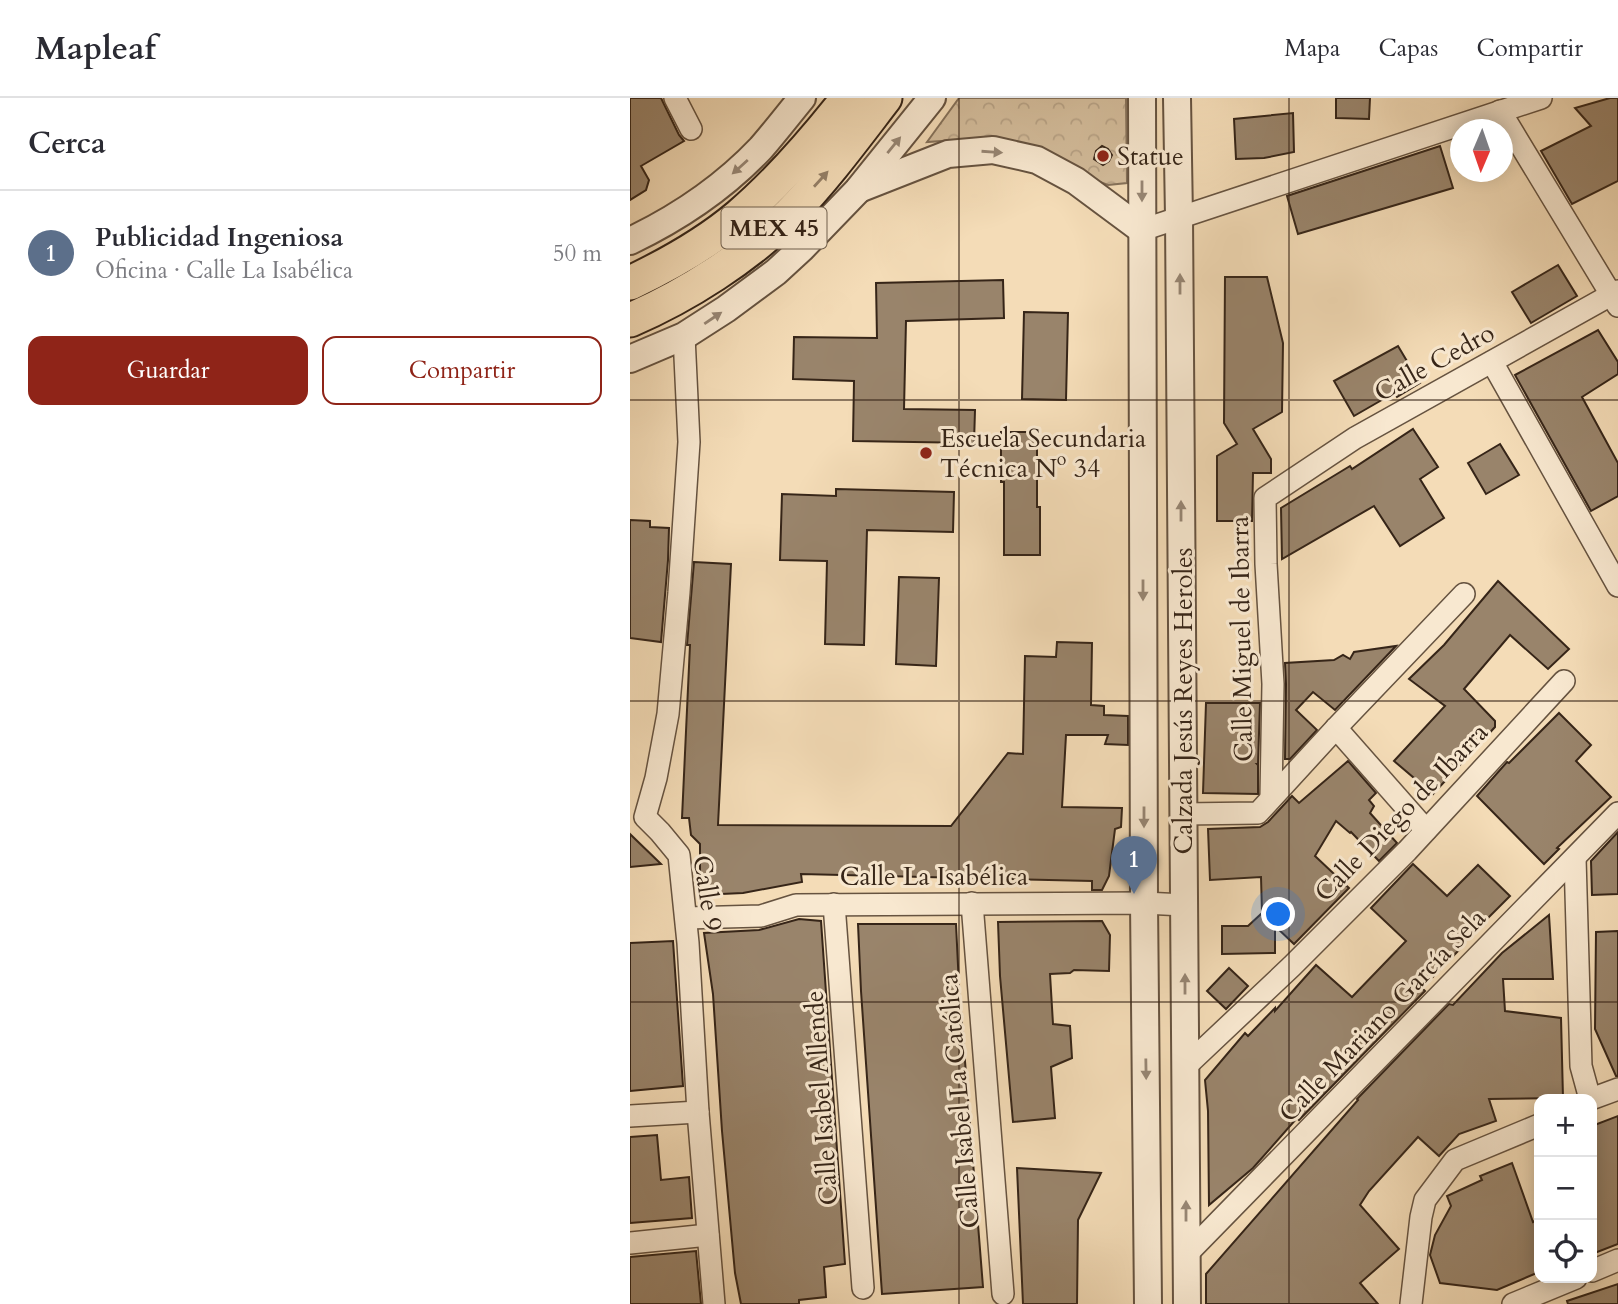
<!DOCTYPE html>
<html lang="es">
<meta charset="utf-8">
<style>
body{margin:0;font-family:Cardo,serif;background:#f2f2f3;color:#2b2b33}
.controls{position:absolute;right:21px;bottom:21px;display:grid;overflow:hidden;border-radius:14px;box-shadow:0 4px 18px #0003}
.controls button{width:63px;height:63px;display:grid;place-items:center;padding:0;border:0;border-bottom:2px solid #e1e1e2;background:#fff;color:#2b2b33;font:35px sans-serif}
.compass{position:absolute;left:820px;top:21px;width:63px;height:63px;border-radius:50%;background:#fff;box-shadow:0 4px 18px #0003;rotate:182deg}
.you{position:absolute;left:649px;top:817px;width:24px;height:24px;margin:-18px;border:5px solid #fff;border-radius:50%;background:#1a73e8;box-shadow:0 0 0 10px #1a73e833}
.badge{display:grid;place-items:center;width:46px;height:46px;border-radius:50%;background:#8f2418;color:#fff;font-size:23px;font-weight:700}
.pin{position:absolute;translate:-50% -58px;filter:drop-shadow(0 2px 4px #0008)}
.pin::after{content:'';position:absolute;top:37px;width:24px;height:21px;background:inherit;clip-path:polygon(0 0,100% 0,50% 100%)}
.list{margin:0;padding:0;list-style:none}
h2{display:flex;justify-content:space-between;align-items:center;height:91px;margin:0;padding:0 28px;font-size:30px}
h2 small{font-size:23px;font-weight:400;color:#7c7c81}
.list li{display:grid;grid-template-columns:46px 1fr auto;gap:21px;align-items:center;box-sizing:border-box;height:126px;padding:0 28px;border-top:2px solid #e1e1e2}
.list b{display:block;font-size:26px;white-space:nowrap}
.list p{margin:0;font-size:23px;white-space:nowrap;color:#7c7c81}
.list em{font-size:23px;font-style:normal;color:#7c7c81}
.actions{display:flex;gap:14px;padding:21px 28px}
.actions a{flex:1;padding:16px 0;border:2px solid #8f2418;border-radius:14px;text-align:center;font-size:24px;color:#8f2418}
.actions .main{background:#8f2418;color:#fff}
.icon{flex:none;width:38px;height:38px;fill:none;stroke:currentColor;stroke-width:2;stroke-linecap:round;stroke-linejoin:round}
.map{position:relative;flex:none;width:988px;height:1206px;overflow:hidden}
header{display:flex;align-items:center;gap:42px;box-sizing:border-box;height:98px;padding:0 35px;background:#fff;border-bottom:2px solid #e1e1e2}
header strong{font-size:33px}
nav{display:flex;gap:38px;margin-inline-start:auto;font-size:24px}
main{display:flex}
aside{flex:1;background:#fff}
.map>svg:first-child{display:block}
.forest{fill:url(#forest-crowns);stroke:#85715a;stroke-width:2}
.building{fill:#99846b;stroke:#362518;stroke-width:2}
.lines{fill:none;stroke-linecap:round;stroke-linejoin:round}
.minor-casing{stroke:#665340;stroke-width:24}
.tertiary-casing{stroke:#665340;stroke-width:30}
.primary-casing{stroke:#362518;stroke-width:37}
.minor{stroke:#f8e8d0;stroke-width:21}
.tertiary{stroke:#f8e8d0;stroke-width:26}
.primary{stroke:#f4dcb7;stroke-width:33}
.oneway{fill:#978674}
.oneway2{fill:#958068}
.grid{fill:none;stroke:#362518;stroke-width:2;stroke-opacity:0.55}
.poi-dot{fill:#8f2418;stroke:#f8e8d0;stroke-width:2.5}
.labels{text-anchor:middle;stroke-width:6;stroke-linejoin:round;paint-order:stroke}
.shield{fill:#f8e8d0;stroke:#70604f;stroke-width:2}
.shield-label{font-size:24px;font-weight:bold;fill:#362518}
.poi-label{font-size:26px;fill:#362518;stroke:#f8e8d0;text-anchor:start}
.street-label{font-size:26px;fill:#362518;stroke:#f8e8d0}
</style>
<header>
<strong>Mapleaf</strong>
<nav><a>Mapa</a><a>Capas</a><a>Compartir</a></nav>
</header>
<main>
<aside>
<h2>Cerca<small></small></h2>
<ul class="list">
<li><span class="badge" style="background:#5c6f8a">1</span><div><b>Publicidad Ingeniosa</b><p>Oficina · Calle La Isabélica</p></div><em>50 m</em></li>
</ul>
<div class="actions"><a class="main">Guardar</a><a>Compartir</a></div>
</aside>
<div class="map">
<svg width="988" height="1206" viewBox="0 0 988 1206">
<defs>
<pattern id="forest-crowns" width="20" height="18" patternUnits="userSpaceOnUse" patternTransform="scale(1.75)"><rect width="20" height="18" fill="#d4bd9c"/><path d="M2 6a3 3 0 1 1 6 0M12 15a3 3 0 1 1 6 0" fill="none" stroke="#b7a286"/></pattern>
</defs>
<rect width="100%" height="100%" fill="#f4dcb7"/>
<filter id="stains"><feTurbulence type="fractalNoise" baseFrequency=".00286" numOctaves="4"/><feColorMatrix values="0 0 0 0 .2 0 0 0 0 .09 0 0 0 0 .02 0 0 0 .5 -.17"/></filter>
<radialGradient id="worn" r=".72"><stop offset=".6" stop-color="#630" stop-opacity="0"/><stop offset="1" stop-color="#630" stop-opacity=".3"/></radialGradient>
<path class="forest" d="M329,0h167l1,85 -19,2 -124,-47 -57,4z"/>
<g class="building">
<path d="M0,0h31l18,37 5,6 -43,25 8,14 -3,10 -16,10z"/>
<path d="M706,0h34l-1,21 -33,-1z"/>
<path d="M980,0h8v83l-46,23 -31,-53 50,-25 -16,-18z"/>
<path d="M663,15l1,39 -30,6 -28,1 -2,-40z"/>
<path d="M472,48l6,3 4,6 -3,6 -6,4 -9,-6 2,-8z"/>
<path d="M810,48l13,42 -155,46 -11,-38z"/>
<path d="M928,167l19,31 -46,27 -19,-31z"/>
<path d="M595,179h42l16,66 -1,69 -29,17 18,30v14h-18l-1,48h-35v-65l20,-12 -13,-21z"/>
<path d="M373,182l1,38 -98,3 -2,88 71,1 -1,33 -121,-2 1,-60 -61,-2 1,-42 83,1 -1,-55z"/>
<path d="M394,214l44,1 -2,87 -44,-1z"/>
<path d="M968,232l20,32v12l-36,23 36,66v33l-27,15 -76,-136z"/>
<path d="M768,248l22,37 -23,14 -3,-4 -40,23 -20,-35z"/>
<path d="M783,331l25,38 -18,12 24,39 -44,28 -26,-40 -92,53 -1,-51 69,-42 2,3z"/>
<path d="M371,334h36v75h3v48h-36v-73h-3z"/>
<path d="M870,346l19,31 -33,19 -18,-31z"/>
<path d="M206,391l118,3 -1,40 -86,-2 -3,115 -39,-1 2,-83 -47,-1 2,-66 54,2z"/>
<path d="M0,422l20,1v6l19,1 -1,32 -7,82 -31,-4z"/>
<path d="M64,464l37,2 -13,261 233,1 57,-73 15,1 2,-98 31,1 1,-15 35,1 -1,62 13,1v9l24,1v29l-23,-1 3,-9h-42l-4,72 60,1 -1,19 -6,2 -6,47 -7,14h-10v-9l-291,-7 1,8 -59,11 -43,2v-51l-9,-9 -2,-17h-7l8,-173h-3z"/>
<path d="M269,479l40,1 -3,88 -40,-2z"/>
<path d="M868,483l71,68 -21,20 -38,-34 -46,54 31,32v6l-62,67 -39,-33 51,-55 -36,-27 35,-34z"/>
<path d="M766,548l-61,64 -22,-18 -17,18 21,20 -27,29h-5l1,-75 -1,-21 49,-3 9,-5 7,4 4,-7z"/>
<path d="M576,605h54l-2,61h-1l1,1v29l-55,-1z"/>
<path d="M929,615l32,32 -15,16 35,36 -54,51 2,1 -15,15 -67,-68 30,-34 2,1z"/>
<path d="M718,663l28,32 -7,7 5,6 -4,7 27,30 -18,18 -28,-29 -1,1 -14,-12 -21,35 34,32 -55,56 -19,-18v27l-53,1v-28h26l14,-13 -1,-36 -51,3 -2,-51 52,-2 8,-5 24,-26 7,7z"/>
<path d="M988,734v62l-26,1 -1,-34z"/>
<path d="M0,736l31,30 -31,3z"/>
<path d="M783,766l34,32 31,-31 32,31 -53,53 2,1 -37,38 3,3 -126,129 -2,-2 -44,50 -44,37 -1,-94 -3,-31 40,-47 3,3 27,-28v3l41,-46 36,32 54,-56 -35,-33z"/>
<path d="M919,817l4,64h-50l2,32 56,7 2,80 -74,1 7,22 -37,13 -20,22 -21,-19 -49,54 -9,14 39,44 -39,34 18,21h-172v-30l152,-174 -1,-1 92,-95 4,1 49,-52z"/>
<path d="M169,821l22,2 24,343 -21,3 2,30 -27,3v4h-58l-6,-31 -13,-142 -9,-137 -9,-61 55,-3z"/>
<path d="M472,823l8,14 -1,36 -35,-1 -4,3 -20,1 3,50 17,2 2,32 -21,9 4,51 -42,4 -13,-146 -2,-54z"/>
<path d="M228,826h98l3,62 24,301 -101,7 -21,-303z"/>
<path d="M988,833v145h-2l-21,-47 1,-97z"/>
<path d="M43,843l10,145 -53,5v-148z"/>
<path d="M599,870l19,18 -22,23 -19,-18z"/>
<path d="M988,1018v128l-26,10v-128z"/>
<path d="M27,1037l4,45 28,-3 3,41 -62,5v-86z"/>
<path d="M882,1065l21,59 6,-3v53l-42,18 -57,-7 -10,-28 5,-20 16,-29 -4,-10 35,-16 -2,-4z"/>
<path d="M387,1070l84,5 -23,47 -1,84h-54z"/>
<path d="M66,1153l5,53h-71v-47z"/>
<path d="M988,1186v20h-50l-1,-3z"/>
</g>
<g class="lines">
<defs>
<g id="minor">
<path d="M45,0l16,31"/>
<path d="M870,13l118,195"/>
<path d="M512,132l399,-132"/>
<path d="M54,238l5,106 -10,150 -11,122 -12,64 -11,39 15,15 19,23 9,88 10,169 16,192"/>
<path d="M862,264l126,224"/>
<path d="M706,630l90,102"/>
<path d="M641,699l2,-113 -7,-120 -1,-66 90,-60 263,-147"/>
<path d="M553,716l75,-1 78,-85 128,-134"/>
<path d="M945,760l6,208 9,33"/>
<path d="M342,805l31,391"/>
<path d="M204,806l29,384"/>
<path d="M56,820l75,-2 35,-11 348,-2 40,2"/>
<path d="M555,969l107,-101 115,-115 157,-170"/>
<path d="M961,1001l27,-10"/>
<path d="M0,1018l68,-4"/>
<path d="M0,1145l78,-8"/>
<path d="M556,1157l432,-442"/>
<path d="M962,1173l26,-11"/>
<path d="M781,1206l10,-87 4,-17 30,-40 84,-35"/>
<path d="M883,1206l63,-26"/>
</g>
<g id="tertiary">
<path d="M512,0l2,805 4,401"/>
<path d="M547,0l2,119 8,1087"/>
<path d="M229,91l89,-35 45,-4 44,10 39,21 66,49"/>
<path d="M0,143c48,-23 94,-54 131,-93 14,-16 27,-33 41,-50"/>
<path d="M0,261l54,-23 42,-27 50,-37 25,-23 57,-59 74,-92"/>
</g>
<g id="primary">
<path d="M0,185c38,-18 77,-40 109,-67 41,-35 76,-76 109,-118"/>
<path d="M0,222c56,-24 117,-63 160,-106 35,-36 65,-77 95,-116"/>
</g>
</defs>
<use href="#minor" class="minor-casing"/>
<use href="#tertiary" class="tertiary-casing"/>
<use href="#primary" class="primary-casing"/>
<use href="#minor" class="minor"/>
<use href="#tertiary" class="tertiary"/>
<use href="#primary" class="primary"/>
</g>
<defs><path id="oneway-solid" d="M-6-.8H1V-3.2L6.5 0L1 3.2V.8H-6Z" transform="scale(1.75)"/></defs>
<g class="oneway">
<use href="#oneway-solid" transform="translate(264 47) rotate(-51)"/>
<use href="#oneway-solid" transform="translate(362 54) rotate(4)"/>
<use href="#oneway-solid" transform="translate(110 69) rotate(138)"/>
<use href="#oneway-solid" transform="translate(512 93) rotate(90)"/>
<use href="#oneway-solid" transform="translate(550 186) rotate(-90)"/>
<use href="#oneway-solid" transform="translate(83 220) rotate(-34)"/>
<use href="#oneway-solid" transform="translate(551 413) rotate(-90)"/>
<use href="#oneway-solid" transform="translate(513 492) rotate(90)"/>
<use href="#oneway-solid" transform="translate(514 719) rotate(90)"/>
<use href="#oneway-solid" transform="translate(555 886) rotate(-90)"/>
<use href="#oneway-solid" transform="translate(516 971) rotate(89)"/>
<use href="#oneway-solid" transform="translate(556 1113) rotate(-90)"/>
</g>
<use class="oneway2" href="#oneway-solid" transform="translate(191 81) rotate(-48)"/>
<path class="grid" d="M329,0v1206M659,0v1206M0,302h988M0,603h988M0,904h988"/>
<g class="poi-dot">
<circle cx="473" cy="58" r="7"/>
<circle cx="296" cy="355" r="7"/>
</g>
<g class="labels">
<rect class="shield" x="91.5" y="109.5" width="105" height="41" rx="5"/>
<g class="shield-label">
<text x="144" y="138">MEX 45</text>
</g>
<g class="poi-label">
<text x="487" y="67">Statue</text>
<text x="310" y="349">Escuela Secundaria<tspan x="310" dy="30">Técnica Nº 34</tspan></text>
</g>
<g class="street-label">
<text transform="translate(804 264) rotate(-29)" y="9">Calle Cedro</text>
<text transform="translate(611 541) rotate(-91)" y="9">Calle Miguel de Ibarra</text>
<text transform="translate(553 603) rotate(-90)" y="9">Calzada Jesús Reyes Heroles</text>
<text transform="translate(771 714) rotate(-46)" y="9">Calle Diego de Ibarra</text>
<text x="304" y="787">Calle La Isabélica</text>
<text transform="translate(78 795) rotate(81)" y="9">Calle 9</text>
<text transform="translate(752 917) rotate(-46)" y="9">Calle Mariano García Sela</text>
<text transform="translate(191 1000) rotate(-94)" y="9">Calle Isabel Allende</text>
<text transform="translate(329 1003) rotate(-95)" y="9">Calle Isabel La Católica</text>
</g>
</g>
<rect width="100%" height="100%" filter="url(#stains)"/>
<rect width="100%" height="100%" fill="url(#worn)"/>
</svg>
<div class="controls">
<button>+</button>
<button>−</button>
<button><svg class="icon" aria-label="locate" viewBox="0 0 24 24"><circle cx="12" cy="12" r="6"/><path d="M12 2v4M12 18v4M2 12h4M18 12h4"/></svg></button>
</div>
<svg class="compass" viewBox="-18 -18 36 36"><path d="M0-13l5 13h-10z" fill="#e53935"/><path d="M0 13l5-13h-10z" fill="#7c7c81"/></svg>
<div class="you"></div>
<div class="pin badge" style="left:504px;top:796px;background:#5c6f8a">1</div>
</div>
</main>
